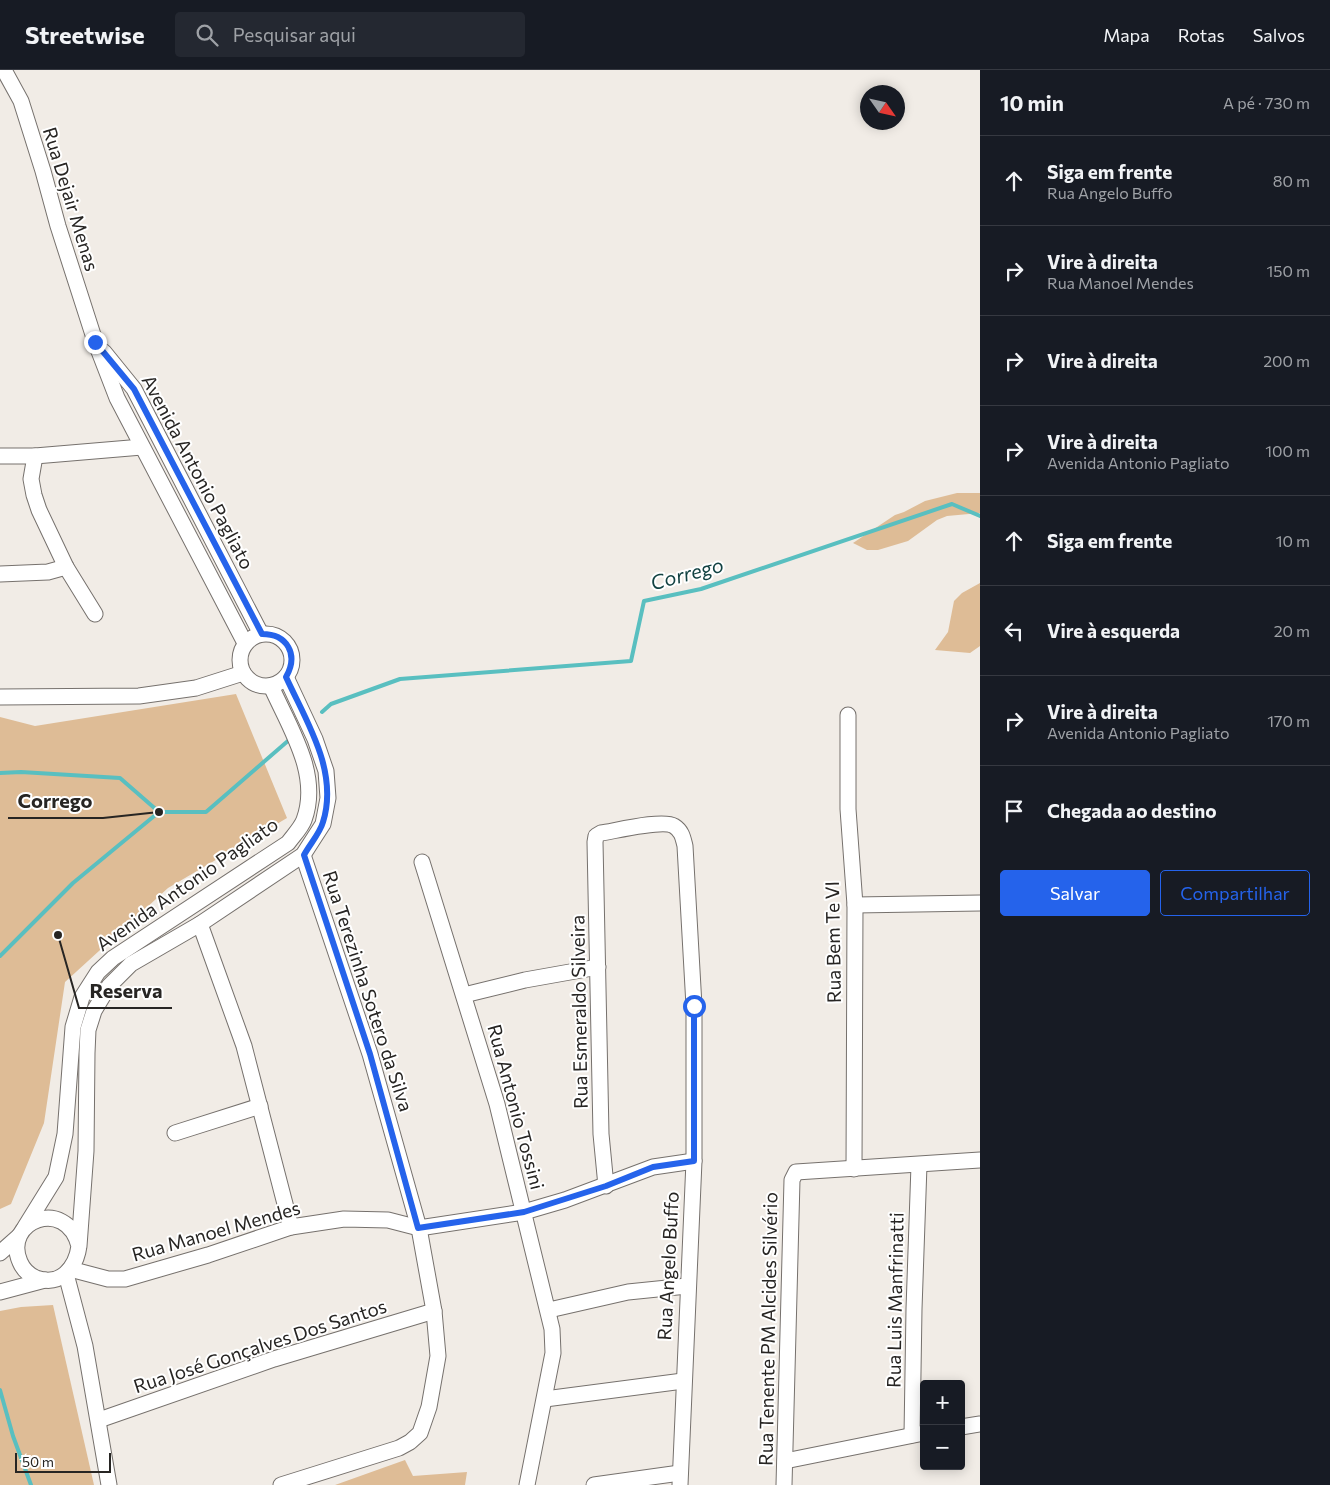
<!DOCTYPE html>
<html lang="pt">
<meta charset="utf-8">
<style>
body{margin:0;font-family:Commissioner,sans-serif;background:#242831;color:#f1f3f6}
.controls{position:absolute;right:15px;bottom:15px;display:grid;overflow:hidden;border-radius:5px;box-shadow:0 2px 12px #0003}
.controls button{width:45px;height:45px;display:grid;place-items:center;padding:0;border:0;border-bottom:1px solid #363941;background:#171b24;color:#f1f3f6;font:25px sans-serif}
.compass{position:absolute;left:860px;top:15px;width:45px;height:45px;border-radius:50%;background:#171b24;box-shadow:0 2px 12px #0003;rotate:124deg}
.scale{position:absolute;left:15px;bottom:12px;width:96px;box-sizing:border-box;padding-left:5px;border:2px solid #272523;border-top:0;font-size:14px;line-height:18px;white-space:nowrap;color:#272523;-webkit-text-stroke:4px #fff;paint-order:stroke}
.stop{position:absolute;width:15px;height:15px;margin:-11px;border:4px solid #2563eb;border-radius:50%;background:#fff}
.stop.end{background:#2563eb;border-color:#fff;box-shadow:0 1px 5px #0008}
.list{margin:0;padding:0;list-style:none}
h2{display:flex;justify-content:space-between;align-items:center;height:65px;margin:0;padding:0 20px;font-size:21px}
h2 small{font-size:16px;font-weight:400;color:#9ea1a6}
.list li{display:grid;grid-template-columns:32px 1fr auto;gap:15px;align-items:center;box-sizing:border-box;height:90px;padding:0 20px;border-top:1px solid #363941}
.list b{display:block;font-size:19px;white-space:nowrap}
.list p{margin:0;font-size:16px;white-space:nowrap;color:#9ea1a6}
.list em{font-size:16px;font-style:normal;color:#9ea1a6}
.actions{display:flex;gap:10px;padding:15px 20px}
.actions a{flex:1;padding:11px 0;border:1px solid #2563eb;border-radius:5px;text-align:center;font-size:18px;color:#2563eb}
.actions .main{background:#2563eb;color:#fff}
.icon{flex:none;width:28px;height:28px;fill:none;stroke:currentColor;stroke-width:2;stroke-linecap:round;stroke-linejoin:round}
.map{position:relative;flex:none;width:980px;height:1415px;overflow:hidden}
header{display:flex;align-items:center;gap:30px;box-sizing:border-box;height:70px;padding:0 25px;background:#171b24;border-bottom:1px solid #363941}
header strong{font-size:24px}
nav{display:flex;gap:28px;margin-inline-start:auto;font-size:18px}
.search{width:350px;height:45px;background:#242831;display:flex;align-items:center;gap:12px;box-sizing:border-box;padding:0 18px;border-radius:5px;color:#9ea1a6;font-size:19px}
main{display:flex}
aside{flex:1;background:#171b24}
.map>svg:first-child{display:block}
.green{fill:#debc96}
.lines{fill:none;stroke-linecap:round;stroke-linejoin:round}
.stream{stroke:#59bfc0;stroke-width:4}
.minor-casing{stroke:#76716d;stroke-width:17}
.minor{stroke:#fff;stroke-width:15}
.route{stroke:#2563eb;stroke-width:6}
.labels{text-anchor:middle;stroke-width:4;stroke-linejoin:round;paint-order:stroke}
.street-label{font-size:19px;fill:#272523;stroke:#fff}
.water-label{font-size:20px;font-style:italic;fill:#124242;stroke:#fff}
.leader{fill:none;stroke:#272523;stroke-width:2}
.callout-dot{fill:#272523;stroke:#fff;stroke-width:2}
.callout-label{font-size:20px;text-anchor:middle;font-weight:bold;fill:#272523;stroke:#fff;stroke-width:4;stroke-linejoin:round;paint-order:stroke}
</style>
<header>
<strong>Streetwise</strong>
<div class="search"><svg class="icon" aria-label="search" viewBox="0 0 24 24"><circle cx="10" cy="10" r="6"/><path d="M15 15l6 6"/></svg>Pesquisar aqui</div>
<nav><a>Mapa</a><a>Rotas</a><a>Salvos</a></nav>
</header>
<main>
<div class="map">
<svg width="980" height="1415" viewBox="0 0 980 1415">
<rect width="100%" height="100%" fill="#f1ece6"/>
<g class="green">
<path d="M957,423h23v20l-33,3 -10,4 -29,21 -30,9h-11l-14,-7 42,-28 9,-3 21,-11z"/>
<path d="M980,513v63l-10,7 -35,-3 13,-18 6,-31 8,-8z"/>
<path d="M236,624l51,124 -119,70 -103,94 -21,141 -33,81 -11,5v-492l35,9z"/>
<path d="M53,1235l41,180h-94v-174l21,-4z"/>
<path d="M405,1390l8,16 54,-4 -2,13h-130z"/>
</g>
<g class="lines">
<g class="stream">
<path d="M322,642l9,-8 69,-25 231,-18 13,-60 57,-12 251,-85 28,12"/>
<path d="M0,703l21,-1 99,6 39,34h47l83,-72"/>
<path d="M0,886l73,-73 86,-71"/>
<path d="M0,1320l13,46 18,49"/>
</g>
<defs>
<g id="minor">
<path d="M4,0l17,31 22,70 15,55 37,115 22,57 128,245"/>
<path d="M104,282l30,37 127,245"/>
<path d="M0,386h35l107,-9"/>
<path d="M35,386l-4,23 3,16 5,15 27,57 29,47"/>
<path d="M0,504l48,-2 18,-5"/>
<circle cx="266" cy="590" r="26"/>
<path d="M0,627l139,-1 57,-8 47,-15"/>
<path d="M848,645v94l7,96 -1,264"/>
<path d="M422,792l75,242 55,225 1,24 -26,132"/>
<path d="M855,835l125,-2"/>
<path d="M200,854l44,122 47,181"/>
<path d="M464,925l61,-15 73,-13"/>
<path d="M175,1063l85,-27"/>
<path d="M606,1116l-5,-52 -6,-292 1,-6 5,-3c14,-2 62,-14 73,-7 8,5 9,12 11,20l9,160v155l-14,324"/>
<path d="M25,1157l31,-50 9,-43 8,-107 9,-30 16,-25 15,-14 175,-115c5,-7 13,-15 16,-23 17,-46 -15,-93 -33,-134"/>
<path d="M79,1176c-13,-50 -77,-25 -59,16 3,7 9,13 16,16 24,9 40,-10 43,-32l7,-95 1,-98 1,-23 6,-19 15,-25 22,-22 69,-40 103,-69 20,-31 5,-26 -2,-27 -11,-32 -29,-62"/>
<path d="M0,1183l19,-17"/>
<path d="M70,1199l38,10h17l83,-24 83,-28 53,-8 44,1 31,8 105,-16 41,-12 88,-33 41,-6"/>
<path d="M66,1204l19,72 24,139"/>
<path d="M0,1222l45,-12"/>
<path d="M549,1240l79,-18 59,-6"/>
<path d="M545,1329l138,-18"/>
<path d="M99,1350l175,-61 160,-48"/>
<path d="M961,1357l19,-3"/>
<path d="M912,1365l2,-126 5,-144"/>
<path d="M785,1391l139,-28"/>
<path d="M281,1415l118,-37 11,-6 10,-9 9,-26 9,-51 -4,-45 -15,-83 -49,-174 -67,-199"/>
<path d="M594,1415l86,-12"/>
<path d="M784,1415l8,-305 4,-8 184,-12"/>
</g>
</defs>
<use href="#minor" class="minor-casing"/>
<use href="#minor" class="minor"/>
</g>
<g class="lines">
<path class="route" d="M95,272l39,47 128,245c25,0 37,20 24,43 20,44 53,94 37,145 -3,11 -13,22 -19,33l66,199 48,174 106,-16 82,-26 47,-19 41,-6v-155"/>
</g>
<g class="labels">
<g class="street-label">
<text transform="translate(71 129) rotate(73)" y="7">Rua Dejair Menas</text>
<text transform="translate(198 402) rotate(62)" y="7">Avenida Antonio Pagliato</text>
<text transform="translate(187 814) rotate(-35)" y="7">Avenida Antonio Pagliato</text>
<text transform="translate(833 872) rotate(-91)" y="7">Rua Bem Te VI</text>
<text transform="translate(368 921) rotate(72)" y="7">Rua Terezinha Sotero da Silva</text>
<text transform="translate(579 942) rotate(-91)" y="7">Rua Esmeraldo Silveira</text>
<text transform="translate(516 1037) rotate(75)" y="7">Rua Antonio Tossini</text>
<text transform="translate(216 1161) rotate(-16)" y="7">Rua Manoel Mendes</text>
<text transform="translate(668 1196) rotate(-87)" y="7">Rua Angelo Buffo</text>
<text transform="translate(895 1230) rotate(-89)" y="7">Rua Luis Manfrinatti</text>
<text transform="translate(768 1259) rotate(-89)" y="7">Rua Tenente PM Alcides Silvério</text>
<text transform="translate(260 1276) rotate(-18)" y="7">Rua José Gonçalves Dos Santos</text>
</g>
<g class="water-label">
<text transform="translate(687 504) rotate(-15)" y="7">Corrego</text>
</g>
</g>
<path class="leader" d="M159 742L103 748H8M58 865L79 938H172"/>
<g class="callout-dot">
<circle cx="159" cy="742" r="5"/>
<circle cx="58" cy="865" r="5"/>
</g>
<g class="callout-label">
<text x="55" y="738">Corrego</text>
<text x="126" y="928">Reserva</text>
</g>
</svg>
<div class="controls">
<button>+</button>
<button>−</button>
</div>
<svg class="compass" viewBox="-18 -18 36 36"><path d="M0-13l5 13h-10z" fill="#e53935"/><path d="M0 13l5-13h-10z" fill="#9ea1a6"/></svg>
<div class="scale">50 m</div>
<div class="stop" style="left:694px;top:936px"></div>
<div class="stop end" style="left:95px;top:272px"></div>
</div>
<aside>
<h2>10 min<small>A pé · 730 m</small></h2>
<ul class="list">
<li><svg class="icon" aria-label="ahead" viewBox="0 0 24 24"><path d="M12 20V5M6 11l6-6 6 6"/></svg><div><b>Siga em frente</b><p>Rua Angelo Buffo</p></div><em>80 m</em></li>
<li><svg class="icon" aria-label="right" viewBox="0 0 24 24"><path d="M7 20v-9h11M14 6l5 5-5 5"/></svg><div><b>Vire à direita</b><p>Rua Manoel Mendes</p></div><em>150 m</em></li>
<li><svg class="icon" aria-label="right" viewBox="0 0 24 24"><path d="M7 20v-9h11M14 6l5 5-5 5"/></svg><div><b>Vire à direita</b></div><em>200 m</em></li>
<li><svg class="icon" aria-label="right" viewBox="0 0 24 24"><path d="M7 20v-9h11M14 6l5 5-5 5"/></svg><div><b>Vire à direita</b><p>Avenida Antonio Pagliato</p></div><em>100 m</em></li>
<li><svg class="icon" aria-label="ahead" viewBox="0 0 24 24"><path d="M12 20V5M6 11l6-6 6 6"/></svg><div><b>Siga em frente</b></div><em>10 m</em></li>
<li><svg class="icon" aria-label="left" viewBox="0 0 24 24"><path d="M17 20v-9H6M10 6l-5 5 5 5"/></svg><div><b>Vire à esquerda</b></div><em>20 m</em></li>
<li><svg class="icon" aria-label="right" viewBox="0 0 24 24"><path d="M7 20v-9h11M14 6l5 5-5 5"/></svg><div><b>Vire à direita</b><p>Avenida Antonio Pagliato</p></div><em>170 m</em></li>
<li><svg class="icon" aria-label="arrive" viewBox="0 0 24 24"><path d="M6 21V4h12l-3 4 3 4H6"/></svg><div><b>Chegada ao destino</b></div></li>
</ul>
<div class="actions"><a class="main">Salvar</a><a>Compartilhar</a></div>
</aside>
</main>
